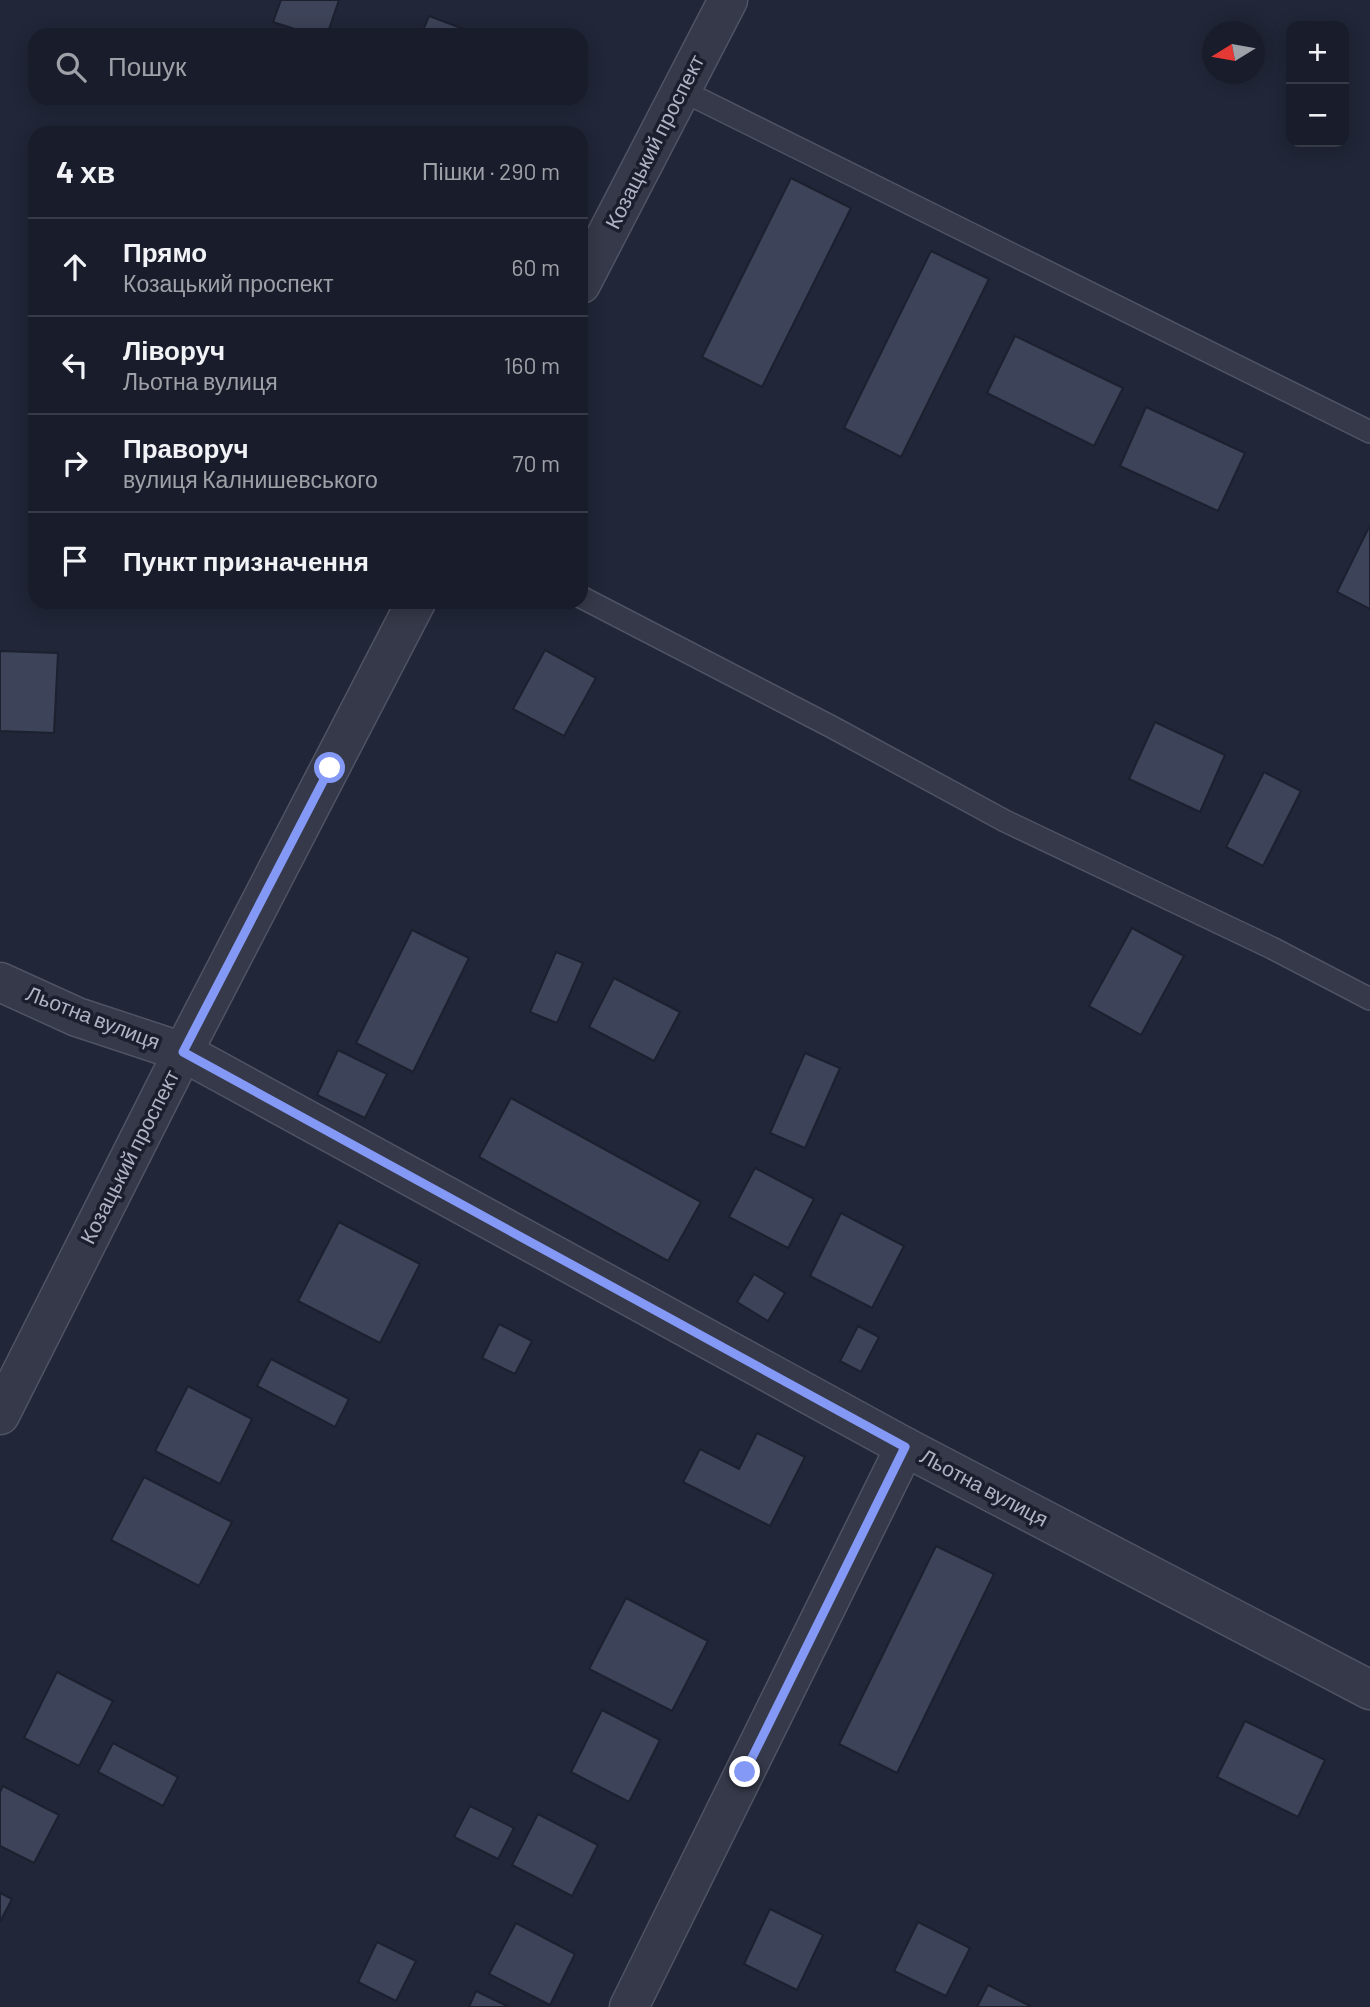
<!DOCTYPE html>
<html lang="uk">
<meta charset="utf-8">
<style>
body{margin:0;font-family:Barlow,sans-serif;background:#262936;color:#f1f3f6}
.controls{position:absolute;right:21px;top:21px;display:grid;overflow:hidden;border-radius:14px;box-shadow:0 4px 18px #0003}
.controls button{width:63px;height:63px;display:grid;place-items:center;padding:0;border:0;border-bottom:2px solid #373a47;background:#191c2a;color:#f1f3f6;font:35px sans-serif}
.compass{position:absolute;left:1202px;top:21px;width:63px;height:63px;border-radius:50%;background:#191c2a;box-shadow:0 4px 18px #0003;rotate:259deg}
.stop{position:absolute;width:21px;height:21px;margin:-16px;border:5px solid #8498f5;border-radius:50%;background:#fff}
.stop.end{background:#8498f5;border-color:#fff;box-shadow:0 2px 7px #0008}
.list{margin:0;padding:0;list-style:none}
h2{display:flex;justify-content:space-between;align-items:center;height:91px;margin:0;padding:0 28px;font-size:30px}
h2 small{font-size:23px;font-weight:400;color:#9fa1a8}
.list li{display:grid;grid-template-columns:46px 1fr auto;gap:21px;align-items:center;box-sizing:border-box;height:98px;padding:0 28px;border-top:2px solid #373a47}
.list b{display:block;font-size:26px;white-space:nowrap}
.list p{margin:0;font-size:23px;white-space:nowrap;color:#9fa1a8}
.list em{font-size:23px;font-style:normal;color:#9fa1a8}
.icon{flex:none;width:38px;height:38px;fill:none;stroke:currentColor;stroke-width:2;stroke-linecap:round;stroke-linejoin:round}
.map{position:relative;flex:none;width:1370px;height:2007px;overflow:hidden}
.search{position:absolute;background:#191c2a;box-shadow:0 4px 18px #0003;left:28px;top:28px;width:560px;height:77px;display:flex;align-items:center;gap:18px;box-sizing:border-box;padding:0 24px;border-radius:21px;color:#9fa1a8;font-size:26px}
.panel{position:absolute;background:#191c2a;box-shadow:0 4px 18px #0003;left:28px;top:126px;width:560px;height:483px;border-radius:21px}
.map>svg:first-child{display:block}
.building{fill:#3d4358;stroke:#1c202f;stroke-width:2}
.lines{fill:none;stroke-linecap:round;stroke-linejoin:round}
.lane-casing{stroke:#505363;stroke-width:24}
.street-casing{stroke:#505363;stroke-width:41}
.lane{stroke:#353949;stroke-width:21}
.street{stroke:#353949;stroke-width:38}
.route{stroke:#8498f5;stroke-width:9}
.labels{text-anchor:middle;stroke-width:7;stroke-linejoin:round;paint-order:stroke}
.street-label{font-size:21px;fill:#b0b3c5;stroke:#1a1e2d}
</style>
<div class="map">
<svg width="1370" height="2007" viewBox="0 0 1370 2007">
<rect width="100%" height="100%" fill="#212638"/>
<g class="building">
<path d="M281,0h58l-12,35h-14l-40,-13z"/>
<path d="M429,16l51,19h-59z"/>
<path d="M791,178l60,30 -89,179 -60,-30z"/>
<path d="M931,251l58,28 -88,178 -57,-29z"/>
<path d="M1015,336l108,52 -29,58 -107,-53z"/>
<path d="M1146,407l99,46 -27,58 -98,-45z"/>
<path d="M1370,525v84l-33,-17z"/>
<path d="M545,650l51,28 -32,58 -51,-27z"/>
<path d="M0,651l58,2 -4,80 -54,-2z"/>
<path d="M1155,722l70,33 -25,57 -71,-33z"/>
<path d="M1264,772l37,19 -38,75 -37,-19z"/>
<path d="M1132,928l52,28 -43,79 -52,-29z"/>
<path d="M412,930l57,28 -56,114 -57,-29z"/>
<path d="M556,952l27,11 -26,60 -27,-11z"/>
<path d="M614,978l66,34 -26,49 -65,-34z"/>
<path d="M338,1050l49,24 -22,44 -48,-23z"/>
<path d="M805,1053l35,15 -35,80 -35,-15z"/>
<path d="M511,1098l190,104 -33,59 -189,-104z"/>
<path d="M755,1168l59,31 -26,49 -59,-31z"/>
<path d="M841,1213l63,33 -32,62 -62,-32z"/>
<path d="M339,1222l81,42 -40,79 -82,-42z"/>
<path d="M754,1274l31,19 -17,28 -31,-19z"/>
<path d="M499,1324l33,17 -17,33 -33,-16z"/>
<path d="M858,1326l21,11 -18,35 -21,-11z"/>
<path d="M271,1359l78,40 -14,28 -78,-41z"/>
<path d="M188,1386l64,33 -32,65 -65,-33z"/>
<path d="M757,1433l48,24 -35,69 -87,-44 17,-33 39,20z"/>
<path d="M144,1477l88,45 -33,64 -88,-46z"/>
<path d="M936,1546l58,28 -97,199 -58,-29z"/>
<path d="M626,1598l82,43 -36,70 -83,-42z"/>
<path d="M57,1672l56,29 -34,65 -55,-28z"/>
<path d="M602,1710l58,30 -31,62 -58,-30z"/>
<path d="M1245,1721l80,39 -27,57 -81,-40z"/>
<path d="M113,1743l65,34 -15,29 -65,-34z"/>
<path d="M3,1786l56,29 -25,48 -34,-17v-54z"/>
<path d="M470,1806l44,22 -16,31 -44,-22z"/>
<path d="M538,1814l60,31 -26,51 -60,-31z"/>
<path d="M0,1893l12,6 -12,23z"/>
<path d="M770,1909l53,26 -26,55 -53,-26z"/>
<path d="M918,1922l52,26 -24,48 -52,-25z"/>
<path d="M516,1923l59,31 -25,51 -61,-31z"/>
<path d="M377,1942l39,19 -20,40 -38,-19z"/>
<path d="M988,1985l44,22h-55z"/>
<path d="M476,1991l33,16h-40z"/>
</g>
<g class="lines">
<defs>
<g id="lane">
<path d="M681,90l689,342"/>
<path d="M581,597l251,130 173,94 267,127 98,51"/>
</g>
<g id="street">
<path d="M581,284l147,-284"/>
<path d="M0,982l77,35 106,35 722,395 465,243"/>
<path d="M0,1415l183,-363 233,-450"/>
<path d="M629,2007l276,-560"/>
</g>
</defs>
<use href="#lane" class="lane-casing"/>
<use href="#street" class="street-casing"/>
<use href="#lane" class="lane"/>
<use href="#street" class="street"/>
</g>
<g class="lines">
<path class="route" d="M330,768l-147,284 722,395 -160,325"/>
</g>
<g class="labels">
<g class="street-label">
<text transform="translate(655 142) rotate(-63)" y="7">Козацький проспект</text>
<text transform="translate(93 1018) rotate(21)" y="7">Льотна вулиця</text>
<text transform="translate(130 1157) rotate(-63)" y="7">Козацький проспект</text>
<text transform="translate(984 1488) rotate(28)" y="7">Льотна вулиця</text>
</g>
</g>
</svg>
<div class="controls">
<button>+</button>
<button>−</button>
</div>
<svg class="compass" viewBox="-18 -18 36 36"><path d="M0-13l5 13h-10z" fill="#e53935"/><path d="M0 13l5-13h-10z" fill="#9fa1a8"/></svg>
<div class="stop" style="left:330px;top:768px"></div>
<div class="stop end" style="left:745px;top:1772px"></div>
<div class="search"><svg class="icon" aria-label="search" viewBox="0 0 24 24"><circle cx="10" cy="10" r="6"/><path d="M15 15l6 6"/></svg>Пошук</div>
<section class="panel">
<h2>4 хв<small>Пішки · 290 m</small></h2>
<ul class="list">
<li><svg class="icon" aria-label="ahead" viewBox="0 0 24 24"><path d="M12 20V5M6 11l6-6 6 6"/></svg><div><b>Прямо</b><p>Козацький проспект</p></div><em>60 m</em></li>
<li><svg class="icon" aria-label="left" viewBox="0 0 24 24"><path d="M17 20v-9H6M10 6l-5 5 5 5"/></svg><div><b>Ліворуч</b><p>Льотна вулиця</p></div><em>160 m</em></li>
<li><svg class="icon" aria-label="right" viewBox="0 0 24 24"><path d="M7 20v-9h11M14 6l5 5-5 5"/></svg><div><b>Праворуч</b><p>вулиця Калнишевського</p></div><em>70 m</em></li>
<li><svg class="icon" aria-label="arrive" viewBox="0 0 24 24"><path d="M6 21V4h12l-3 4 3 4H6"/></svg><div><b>Пункт призначення</b></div></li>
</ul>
</section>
</div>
